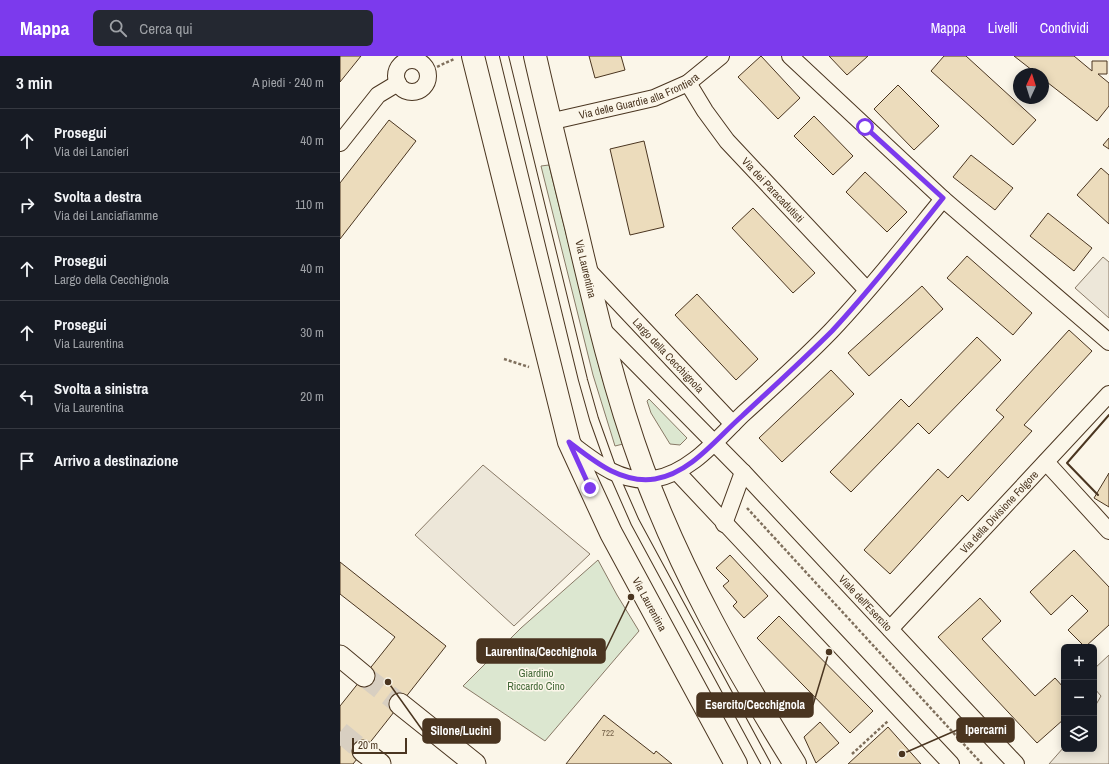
<!DOCTYPE html>
<html lang="it">
<meta charset="utf-8">
<style>
body{margin:0;font-family:"Archivo Narrow",sans-serif;background:#242831;color:#f1f3f6}
.controls{position:absolute;right:12px;bottom:12px;display:grid;overflow:hidden;border-radius:6px;box-shadow:0 2px 10px #0003}
.controls button{width:36px;height:36px;display:grid;place-items:center;padding:0;border:0;border-bottom:1px solid #363941;background:#171b24;color:#f1f3f6;font:20px sans-serif}
.compass{position:absolute;left:673px;top:12px;width:36px;height:36px;border-radius:50%;background:#171b24;box-shadow:0 2px 10px #0003;rotate:4deg}
.scale{position:absolute;left:12px;bottom:10px;width:55px;box-sizing:border-box;padding-left:4px;border:2px solid #4a3520;border-top:0;font-size:11px;line-height:14px;white-space:nowrap;color:#4a3520;-webkit-text-stroke:3px #fbf6e9;paint-order:stroke}
.stop{position:absolute;width:12px;height:12px;margin:-9px;border:3px solid #7c3aed;border-radius:50%;background:#fff}
.stop.end{background:#7c3aed;border-color:#fff;box-shadow:0 1px 4px #0008}
.list{margin:0;padding:0;list-style:none}
h2{display:flex;justify-content:space-between;align-items:center;height:52px;margin:0;padding:0 16px;font-size:17px}
h2 small{font-size:13px;font-weight:400;color:#9ea1a6}
.list li{display:grid;grid-template-columns:26px 1fr auto;gap:12px;align-items:center;box-sizing:border-box;height:64px;padding:0 16px;border-top:1px solid #363941}
.list b{display:block;font-size:15px;white-space:nowrap}
.list p{margin:0;font-size:13px;white-space:nowrap;color:#9ea1a6}
.list em{font-size:13px;font-style:normal;color:#9ea1a6}
.icon{flex:none;width:22px;height:22px;fill:none;stroke:currentColor;stroke-width:2;stroke-linecap:round;stroke-linejoin:round}
.map{position:relative;flex:none;width:769px;height:708px;overflow:hidden}
header{display:flex;align-items:center;gap:24px;box-sizing:border-box;height:56px;padding:0 20px;background:#7c3aed;color:#fff}
header strong{font-size:19px}
nav{display:flex;gap:22px;margin-inline-start:auto;font-size:14px}
.search{width:280px;height:36px;background:#242831;display:flex;align-items:center;gap:10px;box-sizing:border-box;padding:0 14px;border-radius:6px;color:#9ea1a6;font-size:15px}
main{display:flex}
aside{flex:1;background:#171b24}
.map>svg:first-child{display:block}
.green{fill:#dce7d0;stroke:#887966}
.parking{fill:#ede7d9;stroke:#887966}
.building{fill:#ecdcbc;stroke:#4a3520}
.lines{fill:none;stroke-linecap:round;stroke-linejoin:round}
.tertiary-tunnel{stroke:#d8cfc1;stroke-width:21;stroke-dasharray:21 10;stroke-linecap:butt}
.service-casing{stroke:#4a3520;stroke-width:10}
.minor-casing{stroke:#4a3520;stroke-width:18}
.tertiary-casing{stroke:#4a3520;stroke-width:23}
.secondary-casing{stroke:#4a3520;stroke-width:24}
.path{stroke:#7f6f5c;stroke-width:2.5;stroke-dasharray:3 2;stroke-linecap:butt}
.service{stroke:#fbf6e9;stroke-width:8}
.minor{stroke:#fbf6e9;stroke-width:16}
.tertiary{stroke:#fbf6e9;stroke-width:21}
.secondary{stroke:#fbf6e9;stroke-width:22}
.wall{stroke:#4a3520;stroke-width:2}
.route{stroke:#7c3aed;stroke-width:5}
.labels{text-anchor:middle;stroke-width:3;stroke-linejoin:round;paint-order:stroke}
.number-label{font-size:9px;fill:#725f47}
.street-label{font-size:11px;fill:#4a3520;stroke:#fbf6e9}
.park-label{font-size:11px;fill:#436837;stroke:#fbf6e9}
.leader{fill:none;stroke:#4a3520;stroke-width:1.5}
.callout-dot{fill:#4a3520;stroke:#fbf6e9;stroke-width:1.5}
.callout{fill:#4a3520;stroke:#4a3520;stroke-width:1.5}
.callout-label{font-size:12px;text-anchor:middle;font-weight:bold;fill:#fff}
</style>
<header>
<strong>Mappa</strong>
<div class="search"><svg class="icon" aria-label="search" viewBox="0 0 24 24"><circle cx="10" cy="10" r="6"/><path d="M15 15l6 6"/></svg>Cerca qui</div>
<nav><a>Mappa</a><a>Livelli</a><a>Condividi</a></nav>
</header>
<main>
<aside>
<h2>3 min<small>A piedi · 240 m</small></h2>
<ul class="list">
<li><svg class="icon" aria-label="ahead" viewBox="0 0 24 24"><path d="M12 20V5M6 11l6-6 6 6"/></svg><div><b>Prosegui</b><p>Via dei Lancieri</p></div><em>40 m</em></li>
<li><svg class="icon" aria-label="right" viewBox="0 0 24 24"><path d="M7 20v-9h11M14 6l5 5-5 5"/></svg><div><b>Svolta a destra</b><p>Via dei Lanciafiamme</p></div><em>110 m</em></li>
<li><svg class="icon" aria-label="ahead" viewBox="0 0 24 24"><path d="M12 20V5M6 11l6-6 6 6"/></svg><div><b>Prosegui</b><p>Largo della Cecchignola</p></div><em>40 m</em></li>
<li><svg class="icon" aria-label="ahead" viewBox="0 0 24 24"><path d="M12 20V5M6 11l6-6 6 6"/></svg><div><b>Prosegui</b><p>Via Laurentina</p></div><em>30 m</em></li>
<li><svg class="icon" aria-label="left" viewBox="0 0 24 24"><path d="M17 20v-9H6M10 6l-5 5 5 5"/></svg><div><b>Svolta a sinistra</b><p>Via Laurentina</p></div><em>20 m</em></li>
<li><svg class="icon" aria-label="arrive" viewBox="0 0 24 24"><path d="M6 21V4h12l-3 4 3 4H6"/></svg><div><b>Arrivo a destinazione</b></div></li>
</ul>
</aside>
<div class="map">
<svg width="769" height="708" viewBox="0 0 769 708">
<rect width="100%" height="100%" fill="#fbf6e9"/>
<g class="green">
<path d="M209,109l52,209 22,70 -8,2 -22,-71 -52,-209z"/>
<path d="M309,343l38,39 -7,7 -10,-1 -19,-31 -4,-12z"/>
<path d="M258,504l19,35 22,36 -94,110 -82,-55 58,-58z"/>
</g>
<g class="parking">
<path d="M763,201l6,5v56l-34,-30z"/>
<path d="M143,409l107,89 -76,72 -99,-91z"/>
<path d="M769,599v109h-60l15,-17v2h30v-41l7,-12 -7,-8v-19z"/>
</g>
<g class="building">
<path d="M0,0h21l-21,26z"/>
<path d="M249,0h32l4,14 -30,8z"/>
<path d="M421,0l39,42 -22,21 -40,-42z"/>
<path d="M489,0h39l-21,19z"/>
<path d="M604,0h22l70,64 -23,25 -82,-74z"/>
<path d="M674,0h60l18,15v-10h15v13h-9l11,9v23l-12,15 -54,-42v-5h-6z"/>
<path d="M558,29l41,41 -25,24 -40,-41z"/>
<path d="M474,60l39,40 -20,19 -39,-39z"/>
<path d="M49,64l27,21 -76,98v-56z"/>
<path d="M769,82v11l-6,-4z"/>
<path d="M304,85l20,86 -34,8 -20,-86z"/>
<path d="M631,99l42,33 -18,22 -42,-33z"/>
<path d="M761,112l8,7v49l-32,-29z"/>
<path d="M525,116l42,40 -20,20 -41,-40z"/>
<path d="M413,152l62,65 -22,20 -61,-65z"/>
<path d="M708,157l44,35 -18,23 -44,-35z"/>
<path d="M627,200l65,57 -19,22 -66,-57z"/>
<path d="M582,230l21,23 -74,67 -21,-23z"/>
<path d="M357,238l61,65 -22,21 -61,-65z"/>
<path d="M729,274l23,21 -68,74 8,6 -64,70 -6,-6 -72,79 -26,-24 74,-81 10,9 56,-61 -8,-7z"/>
<path d="M637,281l24,23 -72,74 -11,-11 -67,69 -21,-20 71,-73 8,8z"/>
<path d="M491,314l23,24 -72,68 -23,-24z"/>
<path d="M769,417v34l-15,-9z"/>
<path d="M734,494l35,37v38l-24,22 -17,-17 20,-19 -16,-16 -21,20 -21,-23z"/>
<path d="M390,499l38,41 -24,22 -11,-12 4,-4 -14,-16 6,-5 -13,-13z"/>
<path d="M0,506l106,84 -93,118h-13v-58l55,-69 -55,-43z"/>
<path d="M640,542l21,23 -19,18 53,57 20,-18 9,10v31l-27,24 -99,-106z"/>
<path d="M439,560l94,95 -23,22 -93,-95z"/>
<path d="M264,659l50,39 2,-3 16,13h-106z"/>
<path d="M480,666l19,21 -23,20 -12,-26z"/>
<path d="M548,671l33,37h-73z"/>
</g>
<g class="lines">
<g class="tertiary-tunnel">
<path d="M24,620l36,28"/>
<path d="M0,676l23,19"/>
</g>
<defs>
<path id="service" d="M164,0l79,324 11,39 19,53 22,50 131,242"/>
<g id="minor">
<path d="M450,0l153,143 166,143"/>
<circle cx="72" cy="20" r="16"/>
<path id="s1" d="M348,27l17,28 22,30 140,149"/>
<path id="s2" d="M209,66l105,-24 34,-15 33,-27"/>
<path d="M0,87l38,-48 20,-12"/>
<path id="s3" d="M246,212l147,156"/>
<path id="s4" d="M260,271l143,145 273,292"/>
<path d="M230,387c25,19 51,41 84,36 37,-6 64,-41 89,-65 30,-27 60,-54 88,-83 40,-42 76,-88 112,-132"/>
<path d="M706,406l63,69"/>
<path d="M337,416l274,292"/>
<path d="M384,468l19,-52"/>
<path id="s5" d="M550,573l219,-235"/>
</g>
<g id="tertiary">
<path d="M0,600l24,20"/>
<path d="M60,648l75,60"/>
<path d="M23,695l17,13"/>
</g>
<g id="secondary">
<path id="s6" d="M133,0l96,386 42,91 125,231"/>
<path id="s7" d="M195,0c13,57 27,114 41,171 19,81 38,163 67,242 38,103 94,202 152,295"/>
</g>
</defs>
<use href="#service" class="service-casing"/>
<use href="#minor" class="minor-casing"/>
<use href="#tertiary" class="tertiary-casing"/>
<use href="#secondary" class="secondary-casing"/>
<g class="path">
<path d="M88,15l26,-12"/>
<path d="M164,303l25,8"/>
<path d="M407,452l235,256"/>
<path d="M512,698l36,-33"/>
</g>
<use href="#service" class="service"/>
<use href="#minor" class="minor"/>
<use href="#tertiary" class="tertiary"/>
<use href="#secondary" class="secondary"/>
<path class="wall" d="M758,439l-31,-32 42,-48"/>
</g>
<g class="lines">
<path class="route" d="M250,432l-21,-46c25,19 52,42 86,37 36,-6 61,-40 87,-63 30,-28 61,-56 90,-85 39,-42 75,-88 111,-133l-78,-71"/>
</g>
<g class="labels">
<g class="number-label">
<text x="268" y="680">722</text>
</g>
<g class="street-label">
<text dy="4" stroke="none"><textPath href="#s2" startOffset="94">Via delle Guardie alla Frontiera</textPath></text>
<text dy="4" stroke="none"><textPath href="#s1" startOffset="137">Via dei Paracadutisti</textPath></text>
<text dy="4" stroke="none"><textPath href="#s7" startOffset="219">Via Laurentina</textPath></text>
<text dy="4" stroke="none"><textPath href="#s3" startOffset="120">Largo della Cecchignola</textPath></text>
<text dy="4" stroke="none"><textPath href="#s5" startOffset="160">Via della Divisione Folgore</textPath></text>
<text dy="4" stroke="none"><textPath href="#s4" startOffset="383">Viale dell'Esercito</textPath></text>
<text dy="4" stroke="none"><textPath href="#s6" startOffset="579">Via Laurentina</textPath></text>
</g>
<g class="park-label">
<text x="196" y="621">Giardino<tspan x="196" dy="13">Riccardo Cino</tspan></text>
</g>
</g>
<path class="leader" d="M291 541L265 595M489 596L473 649M562 698L617 674M48 626L83 675"/>
<g class="callout-dot">
<circle cx="291" cy="541" r="4"/>
<circle cx="489" cy="596" r="4"/>
<circle cx="562" cy="698" r="4"/>
<circle cx="48" cy="626" r="4"/>
</g>
<g class="callout">
<rect x="137" y="583" width="128" height="24" rx="4"/>
<rect x="357" y="637" width="116" height="24" rx="4"/>
<rect x="617" y="662" width="57" height="24" rx="4"/>
<rect x="83" y="663" width="77" height="24" rx="4"/>
</g>
<g class="callout-label">
<text x="201" y="600">Laurentina/Cecchignola</text>
<text x="415" y="653">Esercito/Cecchignola</text>
<text x="646" y="678">Ipercarni</text>
<text x="121" y="679">Silone/Lucini</text>
</g>
</svg>
<div class="controls">
<button>+</button>
<button>−</button>
<button><svg class="icon" aria-label="layers" viewBox="0 0 24 24"><path d="M12 4l9 5-9 5-9-5zM3 14l9 5 9-5"/></svg></button>
</div>
<svg class="compass" viewBox="-18 -18 36 36"><path d="M0-13l5 13h-10z" fill="#e53935"/><path d="M0 13l5-13h-10z" fill="#9ea1a6"/></svg>
<div class="scale">20 m</div>
<div class="stop" style="left:525px;top:71px"></div>
<div class="stop end" style="left:250px;top:432px"></div>
</div>
</main>
